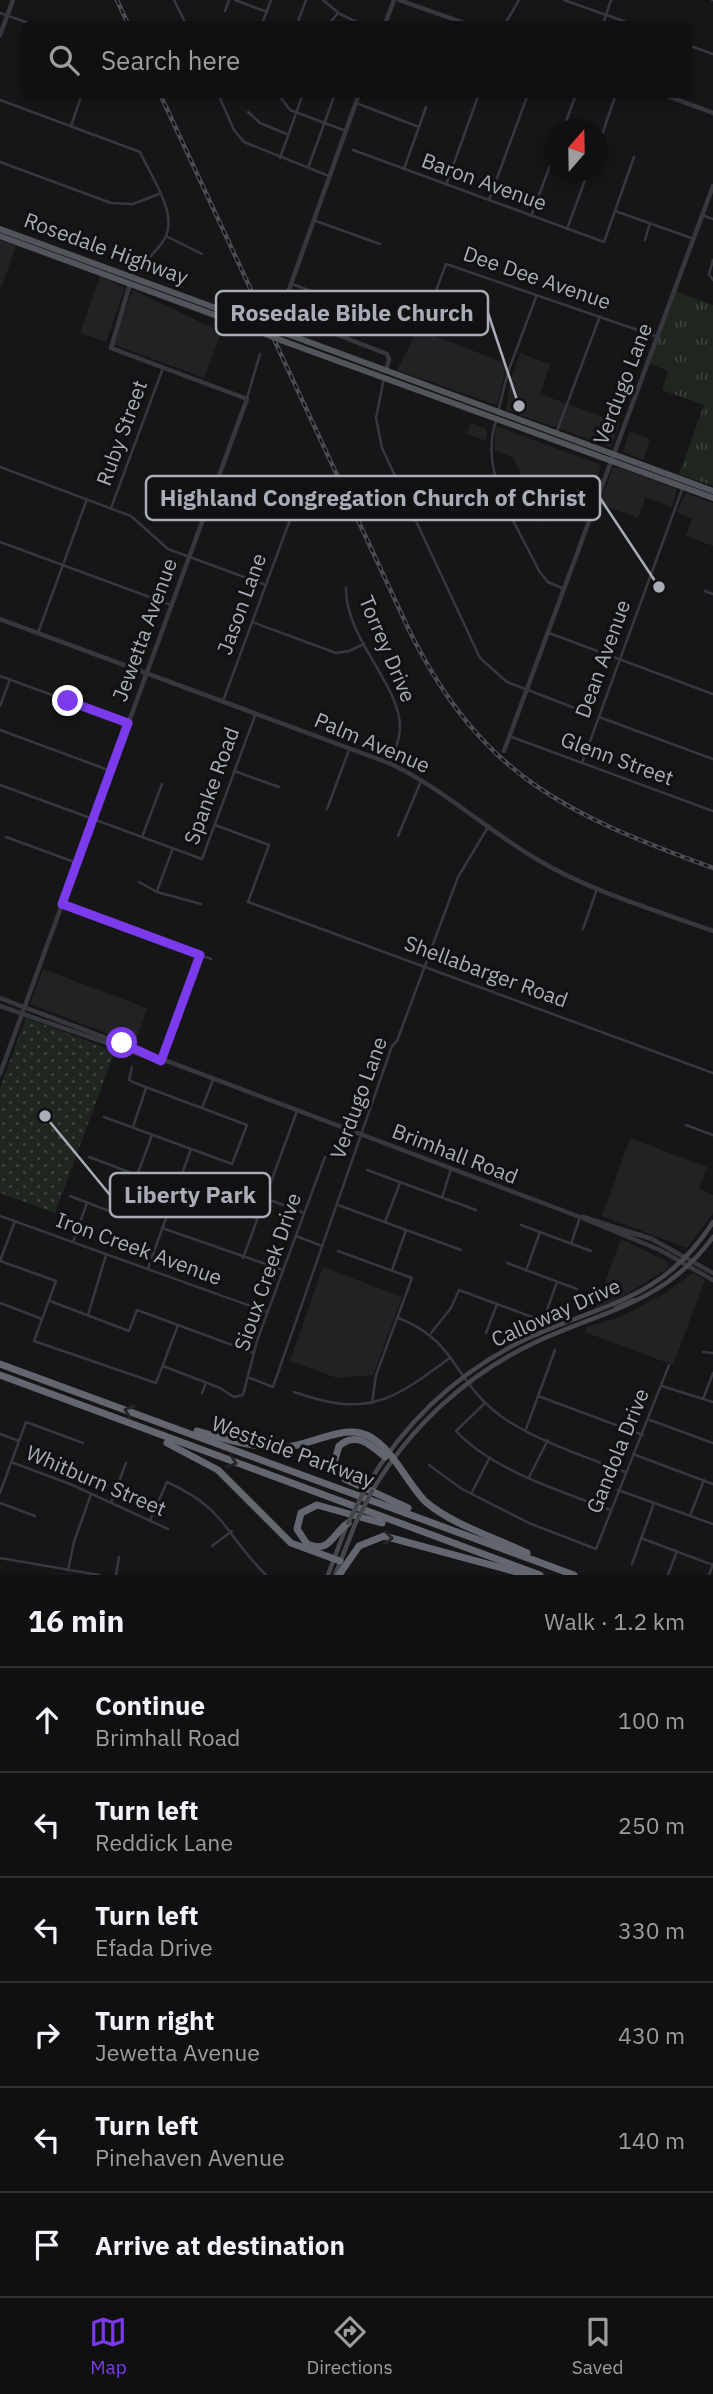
<!DOCTYPE html>
<meta charset="utf-8">
<style>
body{margin:0;font-family:"IBM Plex Sans",sans-serif;background:#19191b;color:#f1f3f6}
.compass{position:absolute;left:545px;top:119px;width:63px;height:63px;border-radius:50%;background:#101012;box-shadow:0 4px 10px #0003;rotate:20deg}
.stop{position:absolute;width:21px;height:21px;margin:-16px;border:5px solid #7c3aed;border-radius:50%;background:#fff}
.stop.end{background:#7c3aed;border-color:#fff;box-shadow:0 2px 7px #0008}
.list{margin:0;padding:0;list-style:none}
h2{display:flex;justify-content:space-between;align-items:center;height:91px;margin:0;padding:0 28px;font-size:30px}
h2 small{font-size:23px;font-weight:400;color:#9c9d9f}
.list li{display:grid;grid-template-columns:46px 1fr auto;gap:21px;align-items:center;box-sizing:border-box;height:105px;padding:0 28px;border-top:2px solid #303032}
.list b{display:block;font-size:26px;white-space:nowrap}
.list p{margin:0;font-size:23px;white-space:nowrap;color:#9c9d9f}
.list em{font-size:23px;font-style:normal;color:#9c9d9f}
.icon{flex:none;width:38px;height:38px;fill:none;stroke:currentColor;stroke-width:2;stroke-linecap:round;stroke-linejoin:round}
.map{position:relative;flex:none;width:713px;height:1575px;overflow:hidden}
.search{position:absolute;background:#101012;box-shadow:0 4px 10px #0003;left:21px;right:21px;top:21px;height:77px;display:flex;align-items:center;gap:18px;box-sizing:border-box;padding:0 24px;border-radius:10px;color:#9c9d9f;font-size:26px}
.sheet{height:721px;background:#101012}
nav{display:flex;justify-content:space-around;align-items:center;box-sizing:border-box;height:98px;border-top:2px solid #303032;background:#101012;font-size:19px;color:#9c9d9f}
nav a{display:grid;justify-items:center;gap:4px}
nav .on{color:#7c3aed}
.map>svg:first-child{display:block}
.built{fill:#222225}
.grass{fill:url(#grass-tufts)}
.park{fill:url(#park-dots)}
.lines{fill:none;stroke-linecap:round;stroke-linejoin:round}
.minor{stroke:#37383d;stroke-width:2.5}
.tertiary{stroke:#37383d;stroke-width:4.5}
.secondary{stroke:#45474d;stroke-width:4.5}
.primary{stroke:#53555c;stroke-width:6}
.motorway{stroke:#63666e;stroke-width:7}
.rail-casing{stroke:#4a4c52;stroke-width:4.5}
.rail{stroke:#111113;stroke-width:2;stroke-dasharray:5;stroke-linecap:butt}
.secondary-bridge{stroke:#45474d;stroke-width:4.5}
.primary-bridge{stroke:#53555c;stroke-width:6}
.oneway{stroke:#26262a}
.route{stroke:#7c3aed;stroke-width:9}
.labels{text-anchor:middle;stroke-width:6;stroke-linejoin:round;paint-order:stroke}
.street-label{font-size:21px;fill:#a8adb8;stroke:#111113}
.leader{fill:none;stroke:#a8adb8;stroke-width:2.5}
.callout-dot{fill:#a8adb8;stroke:#111113;stroke-width:2.5}
.callout{fill:#111113;stroke:#a8adb8;stroke-width:2.5}
.callout-label{font-size:23px;text-anchor:middle;font-weight:bold;fill:#a8adb8}
</style>
<div class="map">
<svg width="713" height="1575" viewBox="0 0 713 1575">
<defs>
<pattern id="grass-tufts" width="24" height="20" patternUnits="userSpaceOnUse" patternTransform="scale(1.75)"><rect width="24" height="20" fill="#1e261f"/><path d="M3 7l-1-3M5 7V3M7 7l1-3M15 17l-1-3M17 17v-4M19 17l1-3" fill="none" stroke="#3c433d"/></pattern>
<pattern id="park-dots" width="8" height="8" patternUnits="userSpaceOnUse" patternTransform="scale(1.75)"><rect width="8" height="8" fill="#1e261f"/><path d="M2 2h.1M6 6h.1" fill="none" stroke="#3c433d" stroke-width="1.8" stroke-linecap="round"/></pattern>
</defs>
<rect width="100%" height="100%" fill="#161618"/>
<g class="built">
<path d="M0,240l16,6 -16,45z"/>
<path d="M100,276l25,12 -19,54 -26,-9z"/>
<path d="M133,290l88,42 -17,46 -92,-34z"/>
<path d="M425,332l82,32 -10,41 -100,-35 18,-35z"/>
<path d="M520,353l30,11 -10,30 80,29 -9,24 -105,-37 4,-28z"/>
<path d="M471,423l16,6 -1,12 -19,-7z"/>
<path d="M496,426l105,39 -12,37 -32,-11 -13,34 -31,-68 -19,-7z"/>
<path d="M629,432l21,7 -7,21 -20,-8z"/>
<path d="M618,467l59,22 -5,18 -27,-10 -7,21 -39,-14 14,-36z"/>
<path d="M686,493l27,10v43l-27,-10 6,-17 -15,-7z"/>
<path d="M43,969l104,39 -12,36 -105,-40z"/>
<path d="M630,1138l77,29 -8,22 14,6v18l-26,35 -85,-32z"/>
<path d="M621,1239l47,23 1,6 -52,32 -22,9z"/>
<path d="M323,1267l79,30 -29,78 -36,3 -47,-17z"/>
<path d="M693,1273l12,7 -32,85 -88,-33 2,-5 33,-10 45,-24z"/>
</g>
<path class="grass" d="M675,291l38,14v181l-34,-12 25,-69 -42,-15 6,-19 -20,-8z"/>
<path class="park" d="M26,1018l89,33 -60,162 -55,-20v-105z"/>
<g class="lines">
<g class="minor">
<path d="M174,0l12,24"/>
<path d="M235,0l32,12"/>
<path d="M323,0l17,14 21,10"/>
<path d="M564,0l68,24"/>
<path d="M712,0h1"/>
<path d="M225,11l4,-11"/>
<path d="M0,13l31,11"/>
<path d="M262,24l9,-24"/>
<path d="M297,24l9,-24"/>
<path d="M329,24l9,-11"/>
<path d="M505,24l14,-24"/>
<path d="M603,24l8,-24"/>
<path d="M688,45l25,9"/>
<path d="M218,94l16,36 10,12 85,34"/>
<path d="M278,94l12,16 56,21"/>
<path d="M0,100l140,52c11,25 43,67 21,92 -9,13 -20,19 -29,33"/>
<path d="M356,103l63,24"/>
<path d="M248,112l12,11 29,12"/>
<path d="M71,126l11,-32"/>
<path d="M563,130l13,-36"/>
<path d="M598,146l18,-52"/>
<path d="M353,150l251,92 30,-85"/>
<path d="M280,158l23,-64"/>
<path d="M0,162l111,41 22,1 26,-10"/>
<path d="M308,168l27,-74"/>
<path d="M404,169l22,-62"/>
<path d="M446,185l33,-91"/>
<path d="M489,200l39,-106"/>
<path d="M615,211l79,28"/>
<path d="M702,215l11,4"/>
<path d="M531,216l25,-66"/>
<path d="M313,220l67,24"/>
<path d="M567,229l21,-57"/>
<path d="M168,237l34,17"/>
<path d="M645,240l5,-17"/>
<path d="M713,260l-4,14 4,6"/>
<path d="M292,284l129,47 25,-67 212,73"/>
<path d="M384,378l-8,40 6,30 98,210 27,24 78,30"/>
<path d="M247,398l13,-44"/>
<path d="M498,412l10,-40 28,-75"/>
<path d="M496,421c-18,52 22,105 43,150l9,11 16,7"/>
<path d="M557,431l43,-115"/>
<path d="M0,467l131,49 37,33 98,36"/>
<path d="M111,508l52,-140"/>
<path d="M0,542l171,63"/>
<path d="M346,588c-1,49 53,96 54,138 0,14 -5,25 -11,37"/>
<path d="M705,591l8,3"/>
<path d="M252,622l84,31 13,-2 15,-7"/>
<path d="M38,633l49,-134"/>
<path d="M549,633l164,61"/>
<path d="M0,676l128,47"/>
<path d="M223,701l68,-184"/>
<path d="M0,706l10,-27"/>
<path d="M599,717l114,42"/>
<path d="M0,730l111,41"/>
<path d="M509,736l204,75"/>
<path d="M582,763l101,-276"/>
<path d="M234,771l45,16"/>
<path d="M0,785l202,74 54,-146"/>
<path d="M327,809l22,-59"/>
<path d="M215,825l54,20 -21,57 465,171"/>
<path d="M398,836l23,-55"/>
<path d="M6,837l71,26"/>
<path d="M142,837l20,-53"/>
<path d="M139,882l18,10 44,12"/>
<path d="M157,891l16,-43"/>
<path d="M62,904l149,55"/>
<path d="M583,929l14,-40"/>
<path d="M162,1058l37,-102"/>
<path d="M202,1108l11,-28"/>
<path d="M104,1117l128,47 15,-39 -112,-42 -6,-3 3,-13"/>
<path d="M686,1125l27,10"/>
<path d="M133,1127l13,-39"/>
<path d="M89,1157l48,18"/>
<path d="M367,1170l109,40"/>
<path d="M177,1189l79,29"/>
<path d="M70,1196l52,20 30,-81"/>
<path d="M265,1198l39,15"/>
<path d="M442,1198l9,-29"/>
<path d="M338,1205l123,45"/>
<path d="M0,1216l267,96"/>
<path d="M385,1222l15,-39"/>
<path d="M521,1225l70,26"/>
<path d="M162,1228l121,42"/>
<path d="M296,1236l26,10"/>
<path d="M73,1242l14,-39"/>
<path d="M571,1244l9,-27"/>
<path d="M338,1251l74,27 -36,97 -4,28"/>
<path d="M243,1258l54,-147"/>
<path d="M0,1261l56,20 -22,60 122,42 22,-58"/>
<path d="M0,1261l15,-40"/>
<path d="M507,1263l70,26"/>
<path d="M148,1268l43,-119"/>
<path d="M392,1270l14,-40"/>
<path d="M526,1271l14,-39"/>
<path d="M50,1301l79,30 8,-21 117,43"/>
<path d="M0,1303l42,16"/>
<path d="M88,1315l18,-60"/>
<path d="M398,1318c56,21 55,58 95,92 31,27 93,47 132,62"/>
<path d="M431,1333l20,-25 8,-18 84,31 14,-39"/>
<path d="M486,1333l11,-29"/>
<path d="M703,1352l10,1"/>
<path d="M163,1366l57,22 14,9 9,-2 14,-54 68,-184"/>
<path d="M250,1378l23,9 119,-341 5,-5 61,-164 30,-50"/>
<path d="M662,1386l51,16"/>
<path d="M294,1392c74,26 98,9 157,-35"/>
<path d="M202,1393l4,-10"/>
<path d="M538,1396l105,39"/>
<path d="M703,1399l10,-26"/>
<path d="M485,1403l-29,28c36,39 106,61 155,79"/>
<path d="M650,1420l63,23"/>
<path d="M526,1429l29,-79"/>
<path d="M0,1434l19,7"/>
<path d="M633,1454l80,30"/>
<path d="M11,1462l59,22 98,45"/>
<path d="M429,1465l33,24 67,34 67,26 73,-184"/>
<path d="M529,1477l19,-37"/>
<path d="M618,1490l95,34"/>
<path d="M0,1493l26,-71 57,21"/>
<path d="M471,1494l19,-37"/>
<path d="M0,1503l35,13"/>
<path d="M111,1503l15,-40"/>
<path d="M690,1516l14,-36"/>
<path d="M150,1520l17,-38c60,27 58,53 99,93"/>
<path d="M641,1538l72,27"/>
<path d="M212,1546l20,-15"/>
<path d="M0,1558l99,17"/>
<path d="M632,1564l22,-61"/>
<path d="M68,1570l6,-28 17,-48"/>
<path d="M116,1575l3,-18"/>
<path d="M668,1575l9,-24"/>
<path d="M709,1575l4,-11"/>
</g>
<g class="tertiary">
<path d="M399,0l68,24"/>
<path d="M385,24l9,-24"/>
<path d="M0,35l13,-35"/>
<path d="M359,94l-73,204 3,11 10,11 88,34 2,5 -3,12"/>
<path d="M662,94l51,19"/>
<path d="M0,619l389,144c55,26 98,67 149,97 54,32 117,50 175,71"/>
<path d="M504,751l209,-565"/>
<path d="M0,998l580,219 80,33 53,30"/>
<path d="M0,1006l156,54"/>
<path d="M0,1074l247,-675 -136,-51 19,-64"/>
<path d="M583,1217l69,22 61,34"/>
<path d="M613,1230l28,5"/>
</g>
<g class="secondary">
<path d="M616,1308l18,-8"/>
<path d="M368,1484c36,-60 87,-109 150,-141 78,-39 143,-39 195,-121"/>
<path d="M372,1491c39,-65 95,-117 164,-149 69,-32 129,-39 177,-105"/>
<path d="M328,1575l18,-48"/>
<path d="M335,1575l21,-53"/>
</g>
<g class="primary">
<path d="M0,229l254,93"/>
<path d="M0,236l258,95"/>
<path d="M279,331l434,160"/>
<path d="M283,341l430,157"/>
</g>
<g class="motorway">
<path d="M0,1364l574,211"/>
<path d="M0,1375l540,200"/>
<path d="M197,1431c29,8 59,18 90,16 22,-2 51,-19 73,-14 29,6 46,50 66,69 25,22 70,36 101,51"/>
<path d="M167,1443l51,27 73,73 49,18"/>
<path d="M385,1457c-14,-12 -29,-26 -46,-11l-5,17 11,16 63,29"/>
<path d="M348,1523c-16,11 -18,31 -41,21l-10,-15 4,-16 16,-8 65,18"/>
<path d="M339,1575l20,-29 25,-10 144,39"/>
</g>
<defs>
<g id="rail">
<path d="M117,0l11,24"/>
<path d="M160,94l249,536c73,147 157,184 304,238"/>
</g>
</defs>
<use href="#rail" class="rail-casing"/>
<use href="#rail" class="rail"/>
<g class="secondary-bridge">
<path d="M356,1522l16,-31"/>
<path d="M348,1523l20,-39"/>
</g>
<g class="primary-bridge">
<path d="M254,322l25,9"/>
<path d="M258,331l25,10"/>
</g>
</g>
<defs><path id="oneway-chevron" d="M-2-3.5L2.5 0L-2 3.5" fill="none" stroke-width="1.6" stroke-linecap="round" stroke-linejoin="round" transform="scale(1.75)"/></defs>
<g class="oneway">
<use href="#oneway-chevron" transform="translate(129 1411) rotate(-160)"/>
<use href="#oneway-chevron" transform="translate(232 1462) rotate(20)"/>
<use href="#oneway-chevron" transform="translate(388 1538) rotate(5)"/>
</g>
<g class="lines">
<path class="route" d="M68,701l60,22 -66,181 138,51 -39,106 -39,-18"/>
</g>
<g class="labels">
<g class="street-label">
<text transform="translate(484 182) rotate(20)" y="7">Baron Avenue</text>
<text transform="translate(106 249) rotate(20)" y="7">Rosedale Highway</text>
<text transform="translate(537 278) rotate(19)" y="7">Dee Dee Avenue</text>
<text transform="translate(623 384) rotate(-69)" y="7">Verdugo Lane</text>
<text transform="translate(122 433) rotate(-70)" y="7">Ruby Street</text>
<text transform="translate(242 604) rotate(-70)" y="7">Jason Lane</text>
<text transform="translate(145 630) rotate(-70)" y="7">Jewetta Avenue</text>
<text transform="translate(387 649) rotate(67)" y="7">Torrey Drive</text>
<text transform="translate(603 659) rotate(-70)" y="7">Dean Avenue</text>
<text transform="translate(372 743) rotate(23)" y="7">Palm Avenue</text>
<text transform="translate(617 759) rotate(20)" y="7">Glenn Street</text>
<text transform="translate(212 786) rotate(-70)" y="7">Spanke Road</text>
<text transform="translate(486 972) rotate(20)" y="7">Shellabarger Road</text>
<text transform="translate(359 1098) rotate(-70)" y="7">Verdugo Lane</text>
<text transform="translate(455 1154) rotate(21)" y="7">Brimhall Road</text>
<text transform="translate(139 1249) rotate(20)" y="7">Iron Creek Avenue</text>
<text transform="translate(268 1272) rotate(-71)" y="7">Sioux Creek Drive</text>
<text transform="translate(556 1313) rotate(-24)" y="7">Calloway Drive</text>
<text transform="translate(618 1451) rotate(-68)" y="7">Gandola Drive</text>
<text transform="translate(293 1452) rotate(20)" y="7">Westside Parkway</text>
<text transform="translate(96 1481) rotate(23)" y="7">Whitburn Street</text>
</g>
</g>
<path class="leader" d="M519 406L488 313M659 587L600 498M45 1116L110 1195"/>
<g class="callout-dot">
<circle cx="519" cy="406" r="7"/>
<circle cx="659" cy="587" r="7"/>
<circle cx="45" cy="1116" r="7"/>
</g>
<g class="callout">
<rect x="216" y="291" width="272" height="44" rx="7"/>
<rect x="146" y="476" width="454" height="44" rx="7"/>
<rect x="110" y="1173" width="160" height="44" rx="7"/>
</g>
<g class="callout-label">
<text x="352" y="321">Rosedale Bible Church</text>
<text x="373" y="506">Highland Congregation Church of Christ</text>
<text x="190" y="1203">Liberty Park</text>
</g>
</svg>
<svg class="compass" viewBox="-18 -18 36 36"><path d="M0-13l5 13h-10z" fill="#e53935"/><path d="M0 13l5-13h-10z" fill="#9c9d9f"/></svg>
<div class="stop" style="left:122px;top:1043px"></div>
<div class="stop end" style="left:68px;top:701px"></div>
<div class="search"><svg class="icon" aria-label="search" viewBox="0 0 24 24"><circle cx="10" cy="10" r="6"/><path d="M15 15l6 6"/></svg>Search here</div>
</div>
<section class="sheet">
<h2>16 min<small>Walk · 1.2 km</small></h2>
<ul class="list">
<li><svg class="icon" aria-label="ahead" viewBox="0 0 24 24"><path d="M12 20V5M6 11l6-6 6 6"/></svg><div><b>Continue</b><p>Brimhall Road</p></div><em>100 m</em></li>
<li><svg class="icon" aria-label="left" viewBox="0 0 24 24"><path d="M17 20v-9H6M10 6l-5 5 5 5"/></svg><div><b>Turn left</b><p>Reddick Lane</p></div><em>250 m</em></li>
<li><svg class="icon" aria-label="left" viewBox="0 0 24 24"><path d="M17 20v-9H6M10 6l-5 5 5 5"/></svg><div><b>Turn left</b><p>Efada Drive</p></div><em>330 m</em></li>
<li><svg class="icon" aria-label="right" viewBox="0 0 24 24"><path d="M7 20v-9h11M14 6l5 5-5 5"/></svg><div><b>Turn right</b><p>Jewetta Avenue</p></div><em>430 m</em></li>
<li><svg class="icon" aria-label="left" viewBox="0 0 24 24"><path d="M17 20v-9H6M10 6l-5 5 5 5"/></svg><div><b>Turn left</b><p>Pinehaven Avenue</p></div><em>140 m</em></li>
<li><svg class="icon" aria-label="arrive" viewBox="0 0 24 24"><path d="M6 21V4h12l-3 4 3 4H6"/></svg><div><b>Arrive at destination</b></div></li>
</ul>
</section>
<nav>
<a class="on"><svg class="icon" aria-label="map" viewBox="0 0 24 24"><path d="M3 6l6-2 6 2 6-2v14l-6 2-6-2-6 2zM9 4v14M15 6v14"/></svg>Map</a>
<a><svg class="icon" aria-label="directions" viewBox="0 0 24 24"><path d="M12 3l9 9-9 9-9-9zM9 14v-3h6M13 9l2 2-2 2"/></svg>Directions</a>
<a><svg class="icon" aria-label="saved" viewBox="0 0 24 24"><path d="M7 4h10v16l-5-4-5 4z"/></svg>Saved</a>
</nav>
